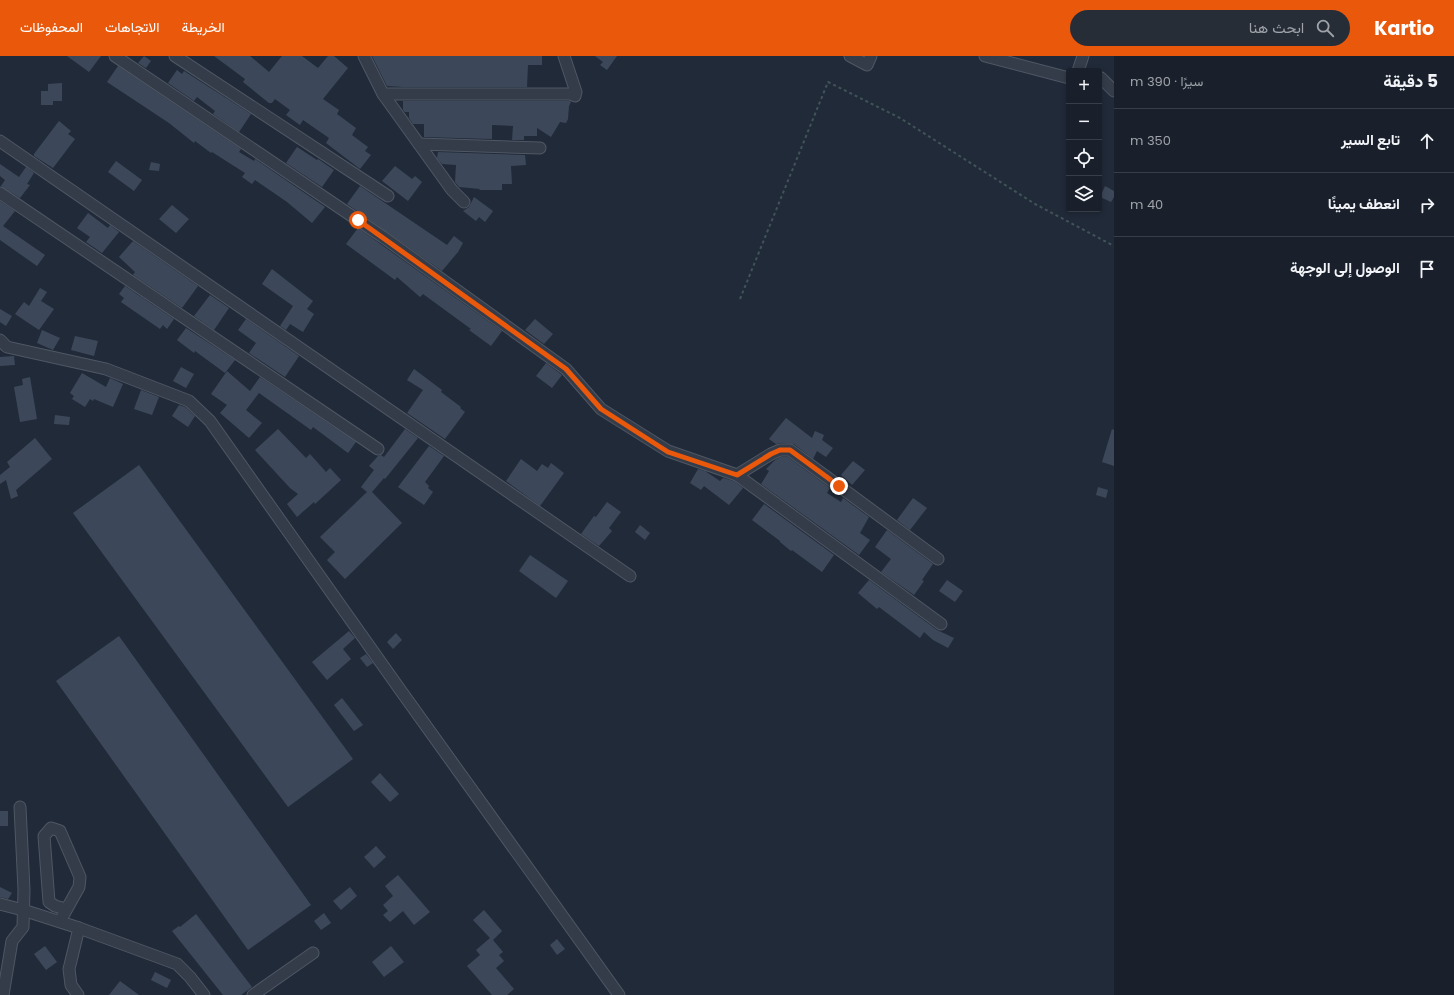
<!DOCTYPE html>
<html lang="ar">
<meta charset="utf-8">
<style>
body{margin:0;font-family:Poppins,Vazirmatn,sans-serif;background:#262d37;color:#f1f3f6;direction:rtl}
.controls{position:absolute;right:12px;top:12px;display:grid;overflow:hidden;border-radius:4px;box-shadow:0 2px 6px #0003}
.controls button{width:36px;height:36px;display:grid;place-items:center;padding:0;border:0;border-bottom:1px solid #373e47;background:#19202b;color:#f1f3f6;font:20px sans-serif}
.stop{position:absolute;width:12px;height:12px;margin:-9px;border:3px solid #ea580c;border-radius:50%;background:#fff}
.stop.end{background:#ea580c;border-color:#fff;box-shadow:0 1px 4px #0008}
.list{margin:0;padding:0;list-style:none}
h2{display:flex;justify-content:space-between;align-items:center;height:52px;margin:0;padding:0 16px;font-size:17px}
h2 small{font-size:13px;font-weight:400;color:#9fa3a9}
.list li{display:grid;grid-template-columns:26px 1fr auto;gap:12px;align-items:center;box-sizing:border-box;height:64px;padding:0 16px;border-top:1px solid #373e47}
.list b{display:block;font-size:15px;white-space:nowrap}
.list em{font-size:13px;font-style:normal;color:#9fa3a9}
.icon{flex:none;width:22px;height:22px;fill:none;stroke:currentColor;stroke-width:2;stroke-linecap:round;stroke-linejoin:round}
.map{position:relative;flex:none;width:1114px;height:939px;overflow:hidden;direction:ltr}
header{display:flex;align-items:center;gap:24px;box-sizing:border-box;height:56px;padding:0 20px;background:#ea580c;color:#fff}
header strong{font-size:19px}
nav{display:flex;gap:22px;margin-inline-start:auto;font-size:14px}
.search{width:280px;height:36px;background:#262d37;display:flex;align-items:center;gap:10px;box-sizing:border-box;padding:0 14px;border-radius:22px;color:#9fa3a9;font-size:15px}
main{display:flex}
aside{flex:1;background:#19202b}
.map>svg:first-child{display:block}
.building{fill:#3c4859}
.lines{fill:none;stroke-linecap:round;stroke-linejoin:round}
.minor-casing{stroke:#4f5764;stroke-width:13}
.path{stroke:#405458;stroke-width:2;stroke-dasharray:3 3;stroke-linecap:butt}
.minor{stroke:#343c4a;stroke-width:11}
.route{stroke:#ea580c;stroke-width:5}
</style>
<header>
<strong>Kartio</strong>
<div class="search"><svg class="icon" aria-label="search" viewBox="0 0 24 24"><circle cx="10" cy="10" r="6"/><path d="M15 15l6 6"/></svg>ابحث هنا</div>
<nav><a>الخريطة</a><a>الاتجاهات</a><a>المحفوظات</a></nav>
</header>
<main>
<aside>
<h2>5 دقيقة<small>سيرًا · 390 m</small></h2>
<ul class="list">
<li><svg class="icon" aria-label="ahead" viewBox="0 0 24 24"><path d="M12 20V5M6 11l6-6 6 6"/></svg><div><b>تابع السير</b></div><em>350 m</em></li>
<li><svg class="icon" aria-label="right" viewBox="0 0 24 24"><path d="M7 20v-9h11M14 6l5 5-5 5"/></svg><div><b>انعطف يمينًا</b></div><em>40 m</em></li>
<li><svg class="icon" aria-label="arrive" viewBox="0 0 24 24"><path d="M6 21V4h12l-3 4 3 4H6"/></svg><div><b>الوصول إلى الوجهة</b></div></li>
</ul>
</aside>
<div class="map">
<svg width="1114" height="939" viewBox="0 0 1114 939">
<rect width="100%" height="100%" fill="#212a39"/>
<g class="building">
<path d="M67,0h34l-12,16z"/>
<path d="M144,0l7,5 -5,7 -8,-5z"/>
<path d="M214,0h36l19,16 13,-16h20l16,12 10,-12h6l14,12 -25,31 16,11 -2,4 19,14 -4,7 16,12 -3,4 6,4 -11,14 -34,-26 3,-5 -26,-18 -3,5 -14,-10 4,-5 -15,-11 -3,4h-3l-26,-21 2,-3z"/>
<path d="M372,0h170v9h-14l-1,22h-124l-16,-1z"/>
<path d="M595,0h22l-10,14 -7,-5 3,-3z"/>
<path d="M118,10l123,83 -2,3 15,9 1,-2 70,48 -13,16 -25,-21 -32,-22 -3,4 -10,-7 3,-4 -33,-21 -1,1 -16,-12 -1,2 -25,-20 -62,-41z"/>
<path d="M177,14l5,4 2,-3 67,43 -12,18 -26,-18 2,-3 -18,-14 -3,4 -26,-18z"/>
<path d="M62,27v18h-9v4h-12v-14h7v-7z"/>
<path d="M403,45h166l2,1 -2,4 -1,13 -2,4 -6,-1 -9,15 -14,-9v8h-13v4h-12l1,-14 -21,-1v14l-68,-2v-13h-11l-4,-6v-6h-4l-2,-2z"/>
<path d="M59,65l12,10 -3,3 7,5 -22,29 -19,-12v-2z"/>
<path d="M297,91l20,13 1,-1 16,11 -12,17 -36,-24z"/>
<path d="M438,96l87,3 1,10 -15,1 1,18h-10v6h-23l1,-1 -21,-2 -4,-5 1,-17 -14,-1 -5,-6z"/>
<path d="M116,105l26,19 -8,11 -26,-19z"/>
<path d="M151,106l9,2 -1,7 -10,-1z"/>
<path d="M0,108l19,13 7,-10 8,6 -7,11 3,1 -10,13 -19,-12 4,-6 -5,-4z"/>
<path d="M395,110l17,13 3,-3 7,6 -14,19 -26,-20z"/>
<path d="M360,130l87,59 7,-9 9,7 -5,9 -16,19 -95,-67z"/>
<path d="M1105,130l9,5v6l-3,5 -11,-5z"/>
<path d="M474,141l19,14 -8,11 -6,-5 -3,4 -13,-10 6,-4z"/>
<path d="M0,145l15,10 -12,15 42,29 -8,11 -37,-26z"/>
<path d="M172,149l17,14 -13,14 -17,-14z"/>
<path d="M88,157l20,15 2,-3 9,7 -17,21 -16,-11 4,-5 -13,-9z"/>
<path d="M358,172l144,103 -11,15 -22,-16 2,-1 -48,-35 -3,3 -23,-20 -2,3 -49,-36z"/>
<path d="M133,185l65,45 -16,22 -49,-33 2,-3 -16,-15z"/>
<path d="M272,213l41,32 -6,8 7,5 -11,18 -13,-8 -4,6 -6,-4 13,-20 -31,-22z"/>
<path d="M125,230l49,33 -7,10 -4,-4 -3,4 -39,-27 3,-4 -5,-4z"/>
<path d="M40,232l7,4 -6,9 13,8 -15,21 -24,-16 9,-12 5,4z"/>
<path d="M210,239l19,13 -15,22 -20,-14z"/>
<path d="M0,253l12,7 -6,10 -6,-4z"/>
<path d="M246,263l53,37 -14,21 -36,-24 7,-10 -18,-13z"/>
<path d="M535,263l18,15 -9,10 -19,-14z"/>
<path d="M186,272l49,32 -10,13 -30,-22 -1,2 -17,-13z"/>
<path d="M42,274l18,8 -7,12 -16,-7z"/>
<path d="M75,280l23,5 -4,15 -23,-6z"/>
<path d="M14,300l1,9 -15,1v-9z"/>
<path d="M546,307l16,12 -10,13 -16,-12z"/>
<path d="M181,311l13,7 -8,14 -13,-7z"/>
<path d="M414,313l28,21 -1,2 20,15 -1,1 5,4 -20,27 -38,-26 16,-23 -16,-10z"/>
<path d="M227,315l23,20 10,-14 96,65 -8,11 -35,-26 -2,3 -52,-37 -13,17 16,13 -13,15 -29,-25 7,-8 -16,-11z"/>
<path d="M82,317l24,14 4,-9 13,6 -10,23 -19,-8 -1,2 -3,-2 -5,8 -13,-8 2,-3 -4,-3z"/>
<path d="M30,321l7,42 -17,3 -6,-35 9,-2 -1,-6z"/>
<path d="M141,334l18,7 -7,18 -18,-6z"/>
<path d="M179,349l6,2 10,9 -7,11 -16,-11z"/>
<path d="M55,359l15,2 -1,8 -15,-1z"/>
<path d="M786,362l26,20 3,-7 9,4 -2,5 11,8 -7,9 -9,-6 -4,8 -19,-15 -14,-1 -4,1 -7,-5z"/>
<path d="M278,373l28,29 4,-4 16,18 4,-4 11,12 -26,24 -1,-2 -17,15 -10,-13 11,-10 -8,-6 -35,-38z"/>
<path d="M405,373l13,9 -33,41 -1,-1 -12,14 30,31 -57,56 -18,-19 8,-8 -15,-15 47,-45 -6,-5 13,-17 -5,-4 9,-10 3,-1 3,2z"/>
<path d="M1112,373l2,1v36l-12,-4z"/>
<path d="M35,382l17,21 -36,31 2,6 -7,3 -5,-19 -6,4v-9l10,-8 -3,-5z"/>
<path d="M429,390l15,10 -19,26 4,4 -1,2 5,4 -9,13 -26,-18z"/>
<path d="M781,401h7l42,31 -3,5 14,9 2,-4 26,19 -9,16 10,7 -11,15 -98,-71 8,-13 -3,-2 9,-9z"/>
<path d="M521,403l16,12 5,-7 6,4 3,-5 13,10 -24,33 -34,-25z"/>
<path d="M853,405l12,9 -13,15 -11,-10z"/>
<path d="M139,409l214,294 -65,48 -215,-294z"/>
<path d="M698,413l7,2 15,10 3,-3 11,3 9,7 -14,17 -25,-19 -3,4 -11,-7z"/>
<path d="M1098,431l10,3 -2,8 -10,-3z"/>
<path d="M913,442l14,10 -17,22 -13,-10z"/>
<path d="M607,446l14,10 -12,16 3,3 -13,15 -18,-12 13,-18 2,1z"/>
<path d="M764,448l70,51 -12,17 -30,-22 -1,1 -11,-9v-1l-28,-21z"/>
<path d="M640,469l10,8 -5,7 -10,-8z"/>
<path d="M887,474l46,34 -11,16 2,1 -10,14 -33,-23 10,-13 -16,-12z"/>
<path d="M530,499l38,26 -12,17 -37,-27z"/>
<path d="M869,524l68,50 17,8 -6,10 -15,-8 -9,-8 -4,6 -41,-31 -2,2 -19,-16z"/>
<path d="M947,524l16,11 -8,11 -16,-11z"/>
<path d="M349,575l6,7 -12,11 8,10 -24,21 -15,-18z"/>
<path d="M396,577l6,7 -9,9 -6,-7z"/>
<path d="M119,580l192,269 -63,45 -192,-269z"/>
<path d="M366,598l7,9 -6,4 -7,-9z"/>
<path d="M342,642l21,27 -9,6 -20,-26z"/>
<path d="M380,717l19,21 -9,8 -19,-20z"/>
<rect x="0" y="755" width="8" height="15"/>
<path d="M376,790l10,11 -12,11 -10,-11z"/>
<path d="M398,819l32,37 -16,13 -11,-14 -13,11 -7,-7 5,-4 -5,-6 10,-9 -8,-10z"/>
<path d="M0,831l12,6 -4,6 -8,-2z"/>
<path d="M350,831l7,9 -16,14 -8,-9z"/>
<path d="M484,854l18,21 -9,9 10,12 -4,3 5,6 -8,7 18,21 -7,6h-15l-25,-29 13,-11 -4,-5 14,-12 -17,-18z"/>
<path d="M324,857l7,10 -10,7 -7,-9z"/>
<path d="M196,858l56,73 -11,8h-18l-51,-64 7,-5 1,1z"/>
<path d="M557,883l8,10 -8,6 -7,-10z"/>
<path d="M45,890l12,16 -11,8 -12,-16z"/>
<path d="M391,890l13,16 -20,15 -12,-15z"/>
<path d="M155,916l16,8 -4,8 -16,-8z"/>
<path d="M120,925l19,14h-30z"/>
</g>
<g class="lines">
<defs>
<g id="minor">
<path d="M115,0l268,181 183,132 35,40 67,42 69,24 204,149"/>
<path d="M175,0l213,140"/>
<path d="M364,0l19,38 69,96 12,12"/>
<path d="M850,0l17,9 4,-9"/>
<path d="M985,0l84,22"/>
<path d="M1078,15l5,-15"/>
<path d="M1099,23l2,-1 13,13"/>
<path d="M383,38h187l5,2 1,-4 -12,-36"/>
<path d="M0,85l630,435"/>
<path d="M419,88l121,4"/>
<path d="M0,137l378,256"/>
<path d="M0,284l7,7 99,22 83,32 21,20 191,270 218,304"/>
<path d="M737,419l34,-21 9,-4h10l148,109"/>
<path d="M0,848l23,6 56,18 98,36 13,13 14,18"/>
<path d="M60,865l19,-34 1,-10 -20,-46 -9,-3 -7,8 5,66 6,4 11,3"/>
<path d="M3,939l9,-54 11,-14 1,-37 -4,-83"/>
<path d="M78,939l-7,-10 -2,-16 10,-41"/>
<path d="M253,939l60,-42"/>
</g>
</defs>
<use href="#minor" class="minor-casing"/>
<path class="path" d="M740,243l88,-217 72,36 135,86 79,42"/>
<use href="#minor" class="minor"/>
</g>
<g class="lines">
<path class="route" d="M358,164l208,149 35,40 67,43 69,23 34,-21 9,-4h10l49,36"/>
</g>
</svg>
<div class="controls">
<button>+</button>
<button>−</button>
<button><svg class="icon" aria-label="locate" viewBox="0 0 24 24"><circle cx="12" cy="12" r="6"/><path d="M12 2v4M12 18v4M2 12h4M18 12h4"/></svg></button>
<button><svg class="icon" aria-label="layers" viewBox="0 0 24 24"><path d="M12 4l9 5-9 5-9-5zM3 14l9 5 9-5"/></svg></button>
</div>
<div class="stop" style="left:358px;top:164px"></div>
<div class="stop end" style="left:839px;top:430px"></div>
</div>
</main>
